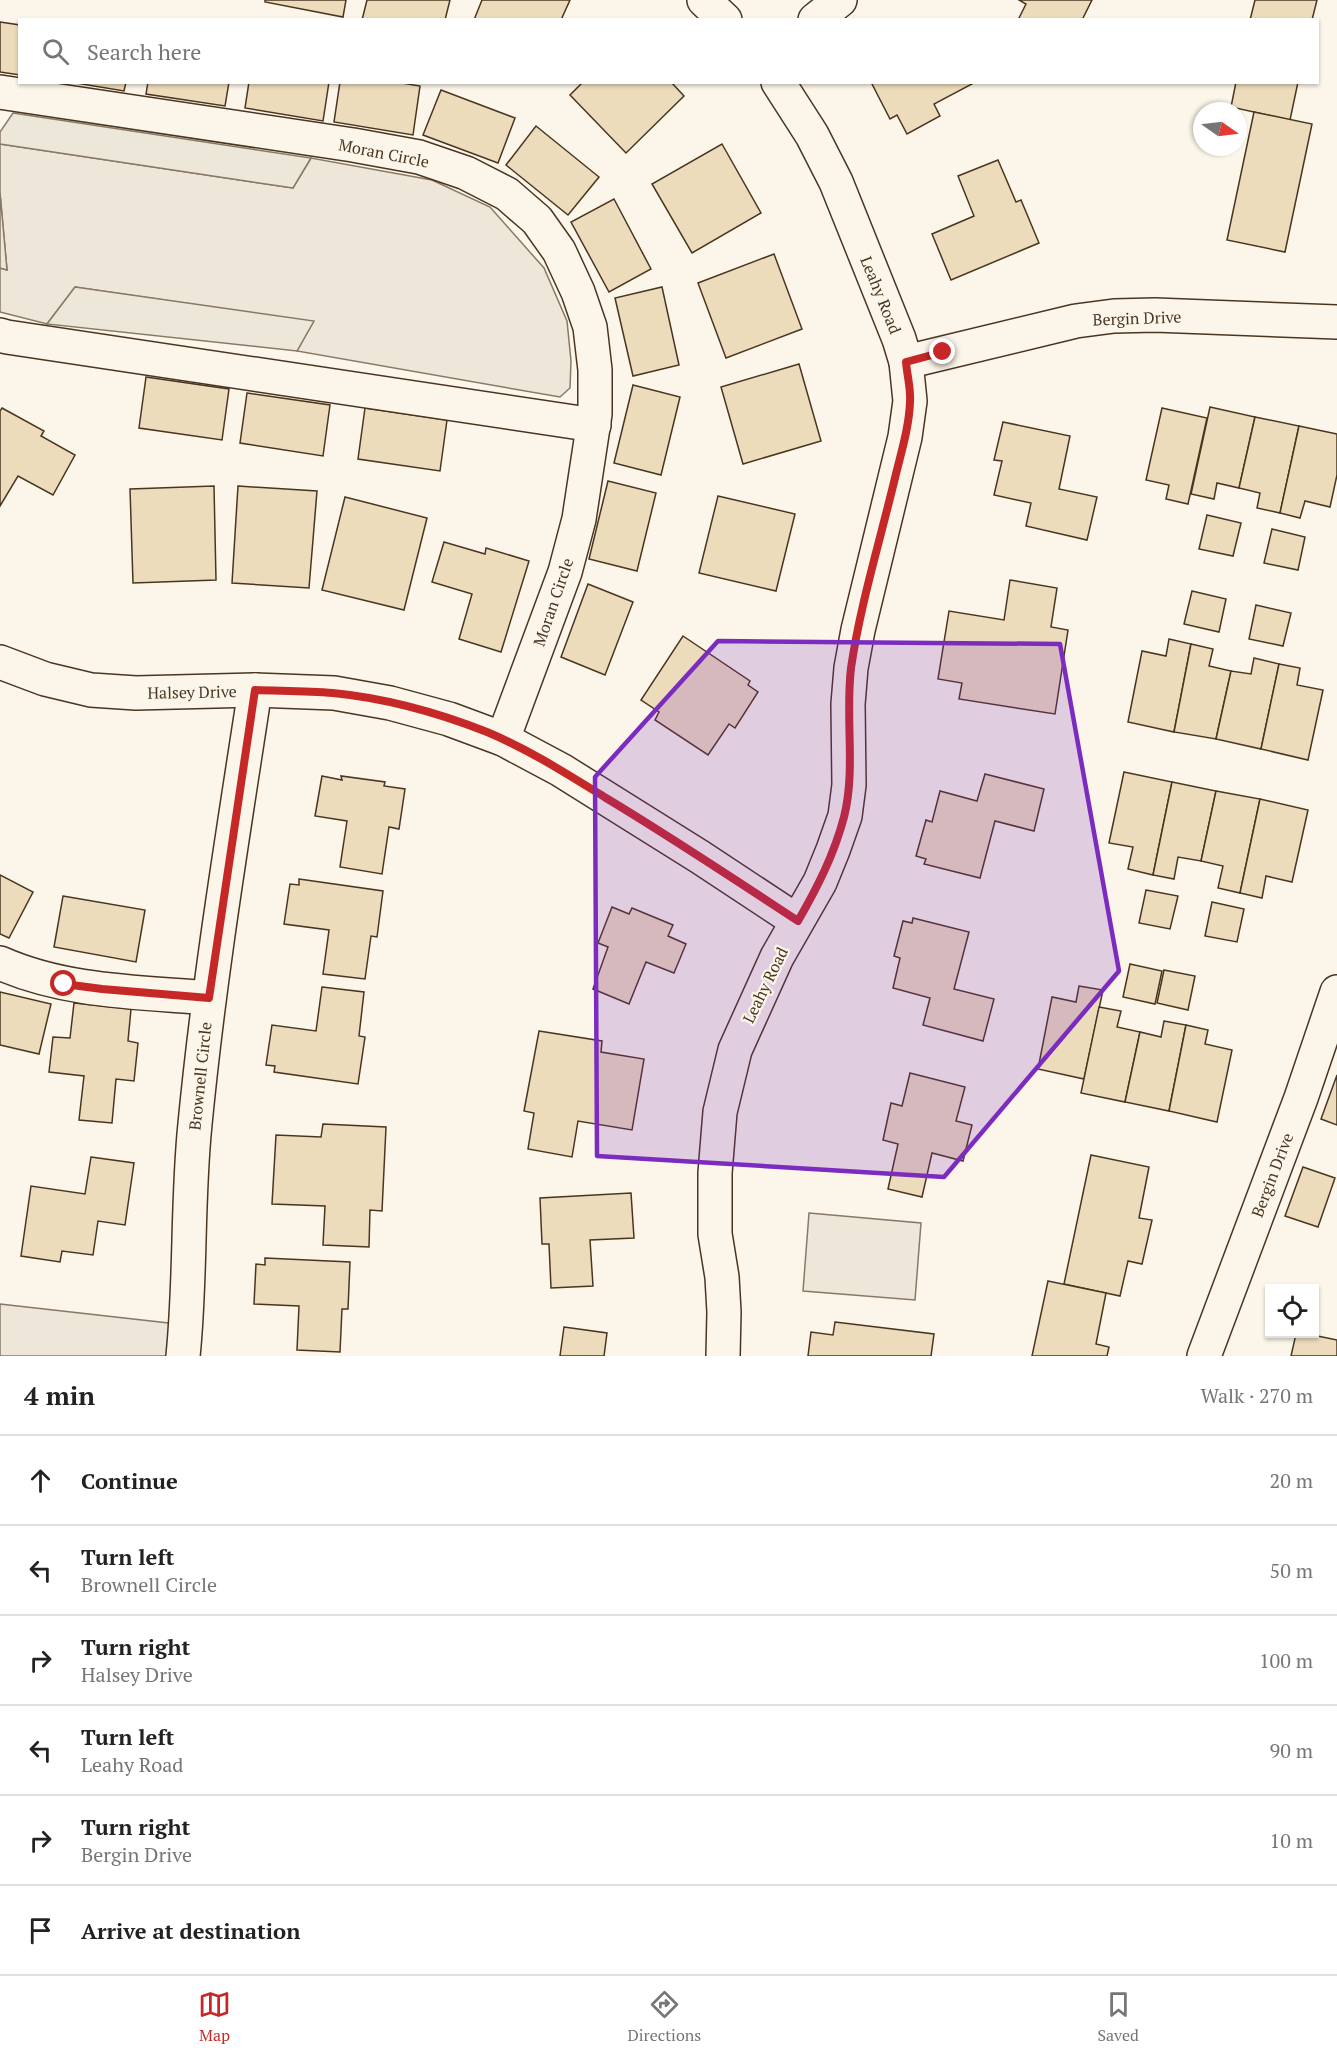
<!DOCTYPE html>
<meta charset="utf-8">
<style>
body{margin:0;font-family:"PT Serif",serif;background:#f2f2f2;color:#222}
.controls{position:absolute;right:18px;bottom:18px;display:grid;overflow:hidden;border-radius:0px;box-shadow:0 2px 4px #0004}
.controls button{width:54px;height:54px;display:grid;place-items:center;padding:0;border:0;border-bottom:2px solid #e0e0e0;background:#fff;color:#222;font:30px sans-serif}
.compass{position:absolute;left:1193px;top:102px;width:54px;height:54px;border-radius:50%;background:#fff;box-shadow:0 2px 4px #0004;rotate:104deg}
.stop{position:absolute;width:18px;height:18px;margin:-14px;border:4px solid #c62828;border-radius:50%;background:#fff}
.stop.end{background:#c62828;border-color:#fff;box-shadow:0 2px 6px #0008}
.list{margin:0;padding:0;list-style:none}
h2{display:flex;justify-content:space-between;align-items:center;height:78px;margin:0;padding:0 24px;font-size:26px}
h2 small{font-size:20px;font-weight:400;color:#767676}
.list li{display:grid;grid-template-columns:39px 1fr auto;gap:18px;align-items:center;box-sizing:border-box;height:90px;padding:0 24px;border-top:2px solid #e0e0e0}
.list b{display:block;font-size:22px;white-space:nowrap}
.list p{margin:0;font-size:20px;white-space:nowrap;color:#767676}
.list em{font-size:20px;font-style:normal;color:#767676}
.icon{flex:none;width:33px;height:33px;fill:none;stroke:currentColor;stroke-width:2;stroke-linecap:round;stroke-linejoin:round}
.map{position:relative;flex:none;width:1337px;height:1356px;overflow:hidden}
.search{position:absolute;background:#fff;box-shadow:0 2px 4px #0004;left:18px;right:18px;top:18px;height:66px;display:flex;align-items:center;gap:15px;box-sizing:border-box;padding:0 21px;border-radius:0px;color:#767676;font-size:22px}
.sheet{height:618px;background:#fff}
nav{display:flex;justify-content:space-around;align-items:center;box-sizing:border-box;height:84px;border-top:2px solid #e0e0e0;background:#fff;font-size:16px;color:#767676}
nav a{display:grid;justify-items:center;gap:3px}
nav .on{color:#c62828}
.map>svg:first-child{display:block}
.green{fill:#ede6d9;stroke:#887966;stroke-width:1.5}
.parking{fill:#ede7d9;stroke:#887966;stroke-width:1.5}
.building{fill:#ecdcbc;stroke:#4a3520;stroke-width:1.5}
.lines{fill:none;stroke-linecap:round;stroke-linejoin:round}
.minor-casing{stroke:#4a3520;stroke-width:36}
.minor{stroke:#fbf6e9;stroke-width:33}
.route{stroke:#c62828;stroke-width:8}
.marked{fill:#7b2cbf;fill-opacity:0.2;stroke:#7b2cbf;stroke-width:4.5;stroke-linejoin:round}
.labels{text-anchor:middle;stroke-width:4.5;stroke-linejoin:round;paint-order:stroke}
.street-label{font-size:16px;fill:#4a3520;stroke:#fbf6e9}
</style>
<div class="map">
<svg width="1337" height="1356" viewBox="0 0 1337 1356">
<rect width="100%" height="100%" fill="#fbf6e9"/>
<g class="green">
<path d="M0,144l293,44 18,-30 121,22 58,27 54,61 23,53 4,40 -1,27 -10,9 -263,-46 16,-29 -238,-35 -28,37 -47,-12v-44l7,2 -7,-77z"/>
<path d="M809,1213l112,10 -6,77 -112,-9z"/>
<path d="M0,1304l186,21 -3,31h-183z"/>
</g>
<g class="parking">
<path d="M13,113l298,45 -18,30 -293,-44v-12z"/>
<path d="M0,193l7,77 -7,-2z"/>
<path d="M75,287l239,34 -17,30 -250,-27z"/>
</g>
<g class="building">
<path d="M265,0h81l-3,17 -78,-15z"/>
<path d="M367,0h83l-5,20h-83z"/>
<path d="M482,0h88l-9,20h-87z"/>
<path d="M1019,0h73l-10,20h-64l8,-16z"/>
<path d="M1255,0h62l-5,20h-62z"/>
<path d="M0,22l20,3v50l-20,-3z"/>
<path d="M70,82h56l-2,9z"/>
<path d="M148,82h81l-4,24 -79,-12z"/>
<path d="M249,82h80l-6,39 -78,-13z"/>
<path d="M340,82h56l24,4 -7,49 -79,-13z"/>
<path d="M583,82h88l13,14 -58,57 -56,-58z"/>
<path d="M871,82h100l1,2 -38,20 6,12 -33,18 -10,-19 -7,4z"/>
<path d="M1236,82h62l-8,38 -59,-13z"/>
<path d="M441,90l74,28 -17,45 -75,-28z"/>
<path d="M1254,112l58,12 -27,128 -58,-12z"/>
<path d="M536,126l63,51 -31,38 -62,-50z"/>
<path d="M722,144l39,69 -69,40 -40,-69z"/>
<path d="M998,160l18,42 5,-2 18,43 -88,37 -19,-46 42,-18 -16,-40z"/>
<path d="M614,199l37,70 -42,23 -38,-70z"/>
<path d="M774,254l28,75 -76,29 -28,-75z"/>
<path d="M662,287l17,78 -46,11 -18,-78z"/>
<path d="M799,364l22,77 -78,23 -22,-77z"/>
<path d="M146,377l83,12 -7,51 -83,-12z"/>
<path d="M633,385l47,12 -19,78 -47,-12z"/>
<path d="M247,393l83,12 -7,51 -83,-13z"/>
<path d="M1210,407l45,10 -16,71 -22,-5 -3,16 -23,-5z"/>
<path d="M2,408l42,23 -3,5 34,19 -22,40 -35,-19 -18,30v-95z"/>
<path d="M365,408l82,12 -7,51 -82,-12z"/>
<path d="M1162,408l45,10 -19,86 -22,-5 3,-14 -23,-5z"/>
<path d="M1255,417l44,9 -19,87 -23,-5 3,-15 -21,-5z"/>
<path d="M1003,422l67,14 -11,53 38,8 -10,43 -61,-14 5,-23 -37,-8 8,-34 -8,-1z"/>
<path d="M1299,426l38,8v41l-7,32 -25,-6 -5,17 -20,-5z"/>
<path d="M608,481l48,12 -19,78 -48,-12z"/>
<path d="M214,486l2,94 -83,3 -3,-94z"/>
<path d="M238,486l79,5 -8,97 -77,-5z"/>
<path d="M718,496l77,18 -19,77 -77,-18z"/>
<path d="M345,497l82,21 -23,92 -82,-20z"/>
<path d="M1207,515l34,8 -8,33 -34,-7z"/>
<path d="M1272,529l33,8 -7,33 -34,-7z"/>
<path d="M444,542l41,12 1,-6 43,13 -28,91 -42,-13 13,-45 -40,-12z"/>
<path d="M1010,580l47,8 -6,39 17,3 -13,84 -96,-15 3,-16 -24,-4 11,-68 55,9z"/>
<path d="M588,584l45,18 -28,73 -44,-18z"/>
<path d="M1192,591l34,8 -7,33 -35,-8z"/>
<path d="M1256,605l35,8 -8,33 -34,-7z"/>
<path d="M683,636l67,45 -2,4 10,7 -23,36 -6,-4 -21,31 -53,-35 4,-8 -18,-12z"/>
<path d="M1169,639l22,5 -17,88 -46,-10 14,-71 24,5z"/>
<path d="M1191,644l22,5 -4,17 22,5 -15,68 -42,-7z"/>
<path d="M1254,658l25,6 -18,85 -45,-10 15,-68 20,3z"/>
<path d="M1279,664l21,4 -3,17 26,5 -15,70 -47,-11z"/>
<path d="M1124,772l48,10 -19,93 -25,-6 5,-22 -24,-4z"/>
<path d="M985,774l59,15 -10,42 -39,-10 -15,57 -56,-14 2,-5 -10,-3 10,-36 6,2 8,-31 37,10z"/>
<path d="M322,776l20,4 -1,-4 44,6 -1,4 21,3 -6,40 -10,-2 -7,47 -42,-7 7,-46 -32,-5z"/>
<path d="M1172,782l44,9 -15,70 -23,-4 -4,22 -21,-4z"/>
<path d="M1216,791l44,8 -20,94 -22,-5 5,-22 -22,-5z"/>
<path d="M1260,799l48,11 -16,72 -26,-6 -4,22 -22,-5z"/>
<path d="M0,875l33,17 -24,46 -9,-4z"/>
<path d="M299,879l84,12 -6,46 -6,-1 -6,43 -42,-5 6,-44 -45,-6 6,-40 9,1z"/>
<path d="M1146,890l32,6 -8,33 -31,-6z"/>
<path d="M63,896l82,14 -9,52 -82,-15z"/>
<path d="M1212,902l32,7 -7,33 -32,-6z"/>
<path d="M612,907l17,7 3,-6 41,17 -5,11 18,8 -12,29 -28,-11 -17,42 -36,-15 15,-42 -10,-4z"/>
<path d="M913,918l56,14 -15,57 40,10 -11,42 -60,-16 7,-27 -37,-10 7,-30 -6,-2 9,-35 9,2z"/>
<path d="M1130,964l32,7 -7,33 -32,-7z"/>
<path d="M1164,970l31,6 -7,34 -31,-7z"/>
<path d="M1079,986l24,4 -19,89 -46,-10 14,-72 24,5z"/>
<path d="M322,987l42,5 -5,44 6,1 -7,47 -84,-12 1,-6 -9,-1 6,-40 44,6z"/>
<path d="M0,992l51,12 -12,50 -39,-9z"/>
<path d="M74,1003l57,6 -3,32 10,2 -4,38 -18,-2 -4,44 -33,-3 5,-44 -35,-4 4,-35 17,1z"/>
<path d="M1099,1007l22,4 -4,16 23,5 -15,70 -44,-9z"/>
<path d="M1164,1021l22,4 -17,86 -44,-9 15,-70 21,5z"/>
<path d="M1186,1025l22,5 -3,14 27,6 -15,72 -48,-11z"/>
<path d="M539,1031l63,10 -1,11 43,7 -12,71 -54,-9 -6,36 -44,-8 6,-36 -10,-2z"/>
<path d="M910,1073l55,14 -9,34 16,4 -9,36 -31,-8 -10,44 -34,-8 10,-45 -15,-4 8,-37 11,3z"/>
<path d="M1337,1075v50l-16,-6z"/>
<path d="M323,1124l63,3 -4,84 -12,-1 -1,37 -46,-2 2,-39 -53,-2 4,-69 45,2z"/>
<path d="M1091,1155l58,12 -10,51 13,2 -10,44 -14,-3 -8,35 -56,-12z"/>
<path d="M91,1157l43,6 -9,62 -27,-4 -5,34 -31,-4 -2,11 -39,-6 10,-70 54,8z"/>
<path d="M1303,1167l32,11 -17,49 -33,-11z"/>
<path d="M631,1193l3,45 -44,2 3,46 -42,2 -2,-44h-7l-2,-46z"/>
<path d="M265,1258l85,4 -2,47h-6l-2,43 -43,-2 2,-44 -45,-2 2,-40 9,1z"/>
<path d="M1048,1281l58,12 -10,51 13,3 -2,9h-75z"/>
<path d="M835,1322l99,12 -3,22h-123l3,-24 22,3z"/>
<path d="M564,1327l43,6 -3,23h-44z"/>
<path d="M1296,1334h12l29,6v16h-46z"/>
</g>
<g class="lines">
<defs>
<g id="minor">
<path d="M704,0l21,20"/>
<path d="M815,20l25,-20"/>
<path d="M0,92l353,53 66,12 47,16 41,21 30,26 22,31 19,41 12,35 5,43v44l-16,105 -14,53 -62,167"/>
<path d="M0,335l7,2 587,88"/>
<path d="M906,362l170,-41 38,-5 41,-1 182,7"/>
<path d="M0,662l45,17 46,11 45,3 119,-3 79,3 56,10 59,16 54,20 58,31 139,87 97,64"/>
<path d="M0,963c65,29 138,29 209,35"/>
<path d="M183,1356c8,-77 4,-155 12,-232 14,-145 38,-290 60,-434"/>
<path d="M723,1356l1,-44 -2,-35 -7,-43v-61l5,-61 15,-62 42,-93 43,-75 13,-32 12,-34 4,-31 -1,-81 3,-36 7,-38 47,-193 5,-36 -4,-39 -7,-23 -63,-157 -24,-47 -34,-53"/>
<path d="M1204,1356l97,-258 36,-106"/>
</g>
</defs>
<use href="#minor" class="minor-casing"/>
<use href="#minor" class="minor"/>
</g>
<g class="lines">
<path class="route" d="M64,984l38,5 107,9 46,-308c26,1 52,1 78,3 51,5 106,20 154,39 41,17 80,42 119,66 65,39 128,81 192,123 19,-33 36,-66 46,-104 12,-47 1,-100 7,-149 9,-62 28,-124 43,-186 6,-26 15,-53 16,-80 1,-13 -3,-27 -4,-40l37,-10"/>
</g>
<path class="marked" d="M718,641l342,3 59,327 -175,206 -347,-21 -2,-379z"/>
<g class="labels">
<g class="street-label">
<text transform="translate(384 153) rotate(11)" y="6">Moran Circle</text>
<text transform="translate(881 295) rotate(68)" y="6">Leahy Road</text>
<text transform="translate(1137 318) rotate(-2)" y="6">Bergin Drive</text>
<text transform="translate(553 602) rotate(-71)" y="6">Moran Circle</text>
<text transform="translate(192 692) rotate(-1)" y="6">Halsey Drive</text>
<text transform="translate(765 985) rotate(-64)" y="6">Leahy Road</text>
<text transform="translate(200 1076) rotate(-84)" y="6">Brownell Circle</text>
<text transform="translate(1272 1175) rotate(-69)" y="6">Bergin Drive</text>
</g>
</g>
</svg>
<div class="controls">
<button><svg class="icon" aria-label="locate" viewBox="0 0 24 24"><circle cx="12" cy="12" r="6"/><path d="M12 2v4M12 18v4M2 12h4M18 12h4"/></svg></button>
</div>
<svg class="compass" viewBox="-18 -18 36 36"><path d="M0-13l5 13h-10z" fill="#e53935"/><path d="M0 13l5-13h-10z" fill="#767676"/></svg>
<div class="stop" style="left:64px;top:984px"></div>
<div class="stop end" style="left:943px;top:352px"></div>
<div class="search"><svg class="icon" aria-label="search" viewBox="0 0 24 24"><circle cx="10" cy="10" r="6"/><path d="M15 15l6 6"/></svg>Search here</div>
</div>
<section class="sheet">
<h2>4 min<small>Walk · 270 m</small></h2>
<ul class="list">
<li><svg class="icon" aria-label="ahead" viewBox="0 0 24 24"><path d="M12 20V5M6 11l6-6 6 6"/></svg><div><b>Continue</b></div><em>20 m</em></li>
<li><svg class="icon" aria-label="left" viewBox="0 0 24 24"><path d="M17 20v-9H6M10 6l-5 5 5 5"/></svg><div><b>Turn left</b><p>Brownell Circle</p></div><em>50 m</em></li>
<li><svg class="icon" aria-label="right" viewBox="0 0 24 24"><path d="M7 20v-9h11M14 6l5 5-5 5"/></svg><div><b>Turn right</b><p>Halsey Drive</p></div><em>100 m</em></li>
<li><svg class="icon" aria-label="left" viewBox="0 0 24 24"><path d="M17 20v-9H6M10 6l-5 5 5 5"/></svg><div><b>Turn left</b><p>Leahy Road</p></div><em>90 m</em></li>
<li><svg class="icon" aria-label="right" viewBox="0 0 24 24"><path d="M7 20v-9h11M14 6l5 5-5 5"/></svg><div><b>Turn right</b><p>Bergin Drive</p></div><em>10 m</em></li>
<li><svg class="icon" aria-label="arrive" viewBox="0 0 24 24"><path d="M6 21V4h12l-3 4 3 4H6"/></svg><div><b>Arrive at destination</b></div></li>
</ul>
</section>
<nav>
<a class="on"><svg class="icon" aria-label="map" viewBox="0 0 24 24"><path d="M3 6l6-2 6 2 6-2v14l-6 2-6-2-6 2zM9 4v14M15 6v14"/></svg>Map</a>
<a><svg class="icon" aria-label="directions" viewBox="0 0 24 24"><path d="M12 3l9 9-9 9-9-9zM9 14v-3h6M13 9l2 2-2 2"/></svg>Directions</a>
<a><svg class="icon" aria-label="saved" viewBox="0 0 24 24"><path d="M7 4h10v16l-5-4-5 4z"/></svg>Saved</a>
</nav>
